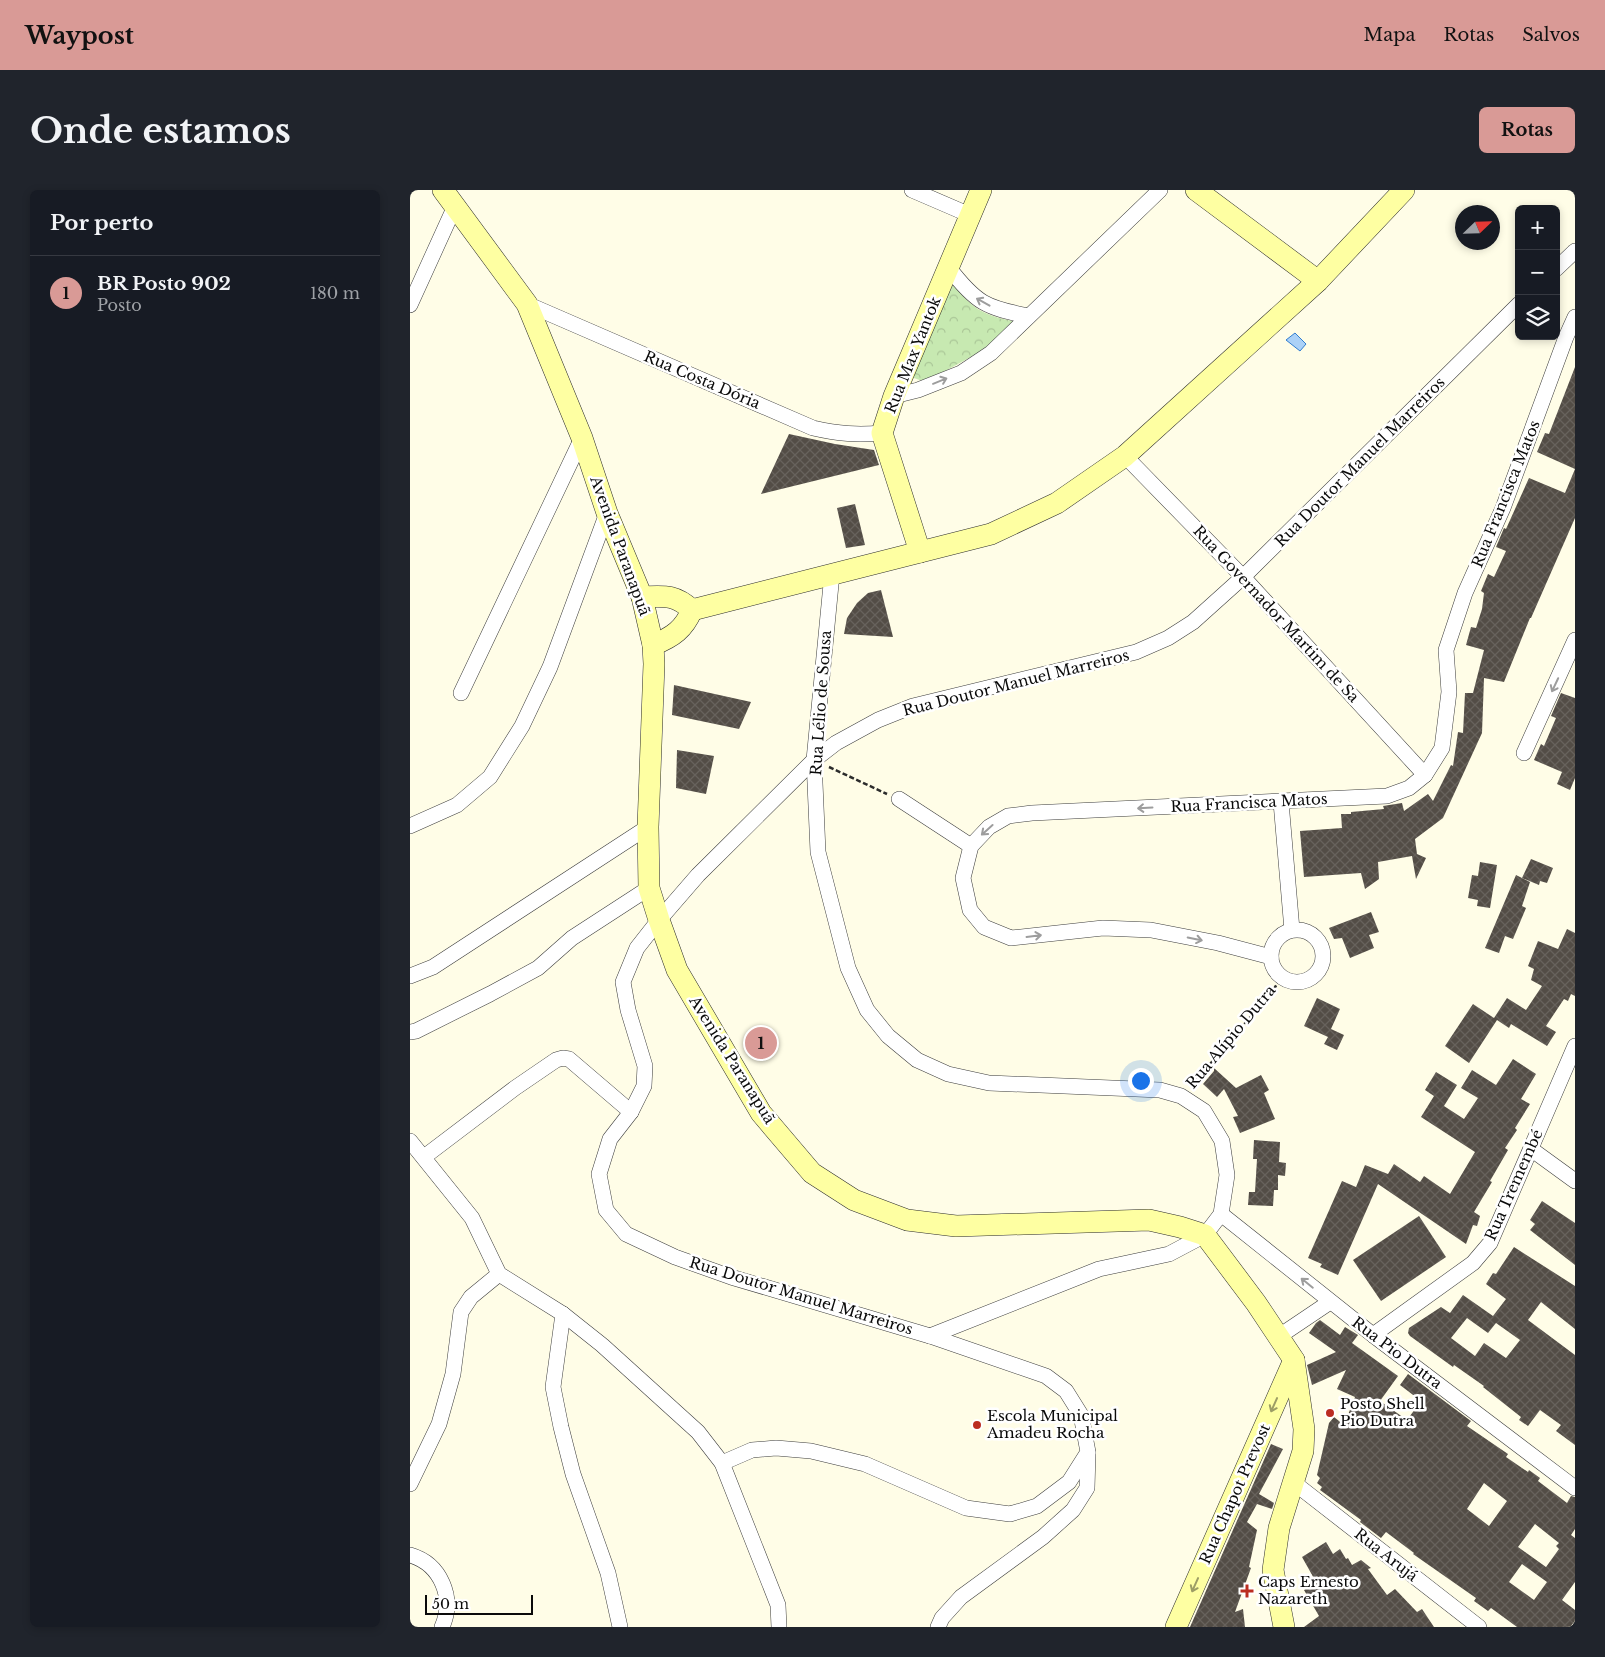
<!DOCTYPE html>
<html lang="pt">
<meta charset="utf-8">
<style>
body{margin:0;font-family:"Libre Baskerville",serif;background:#20242c;color:#f1f3f6}
.controls{position:absolute;right:15px;top:15px;display:grid;overflow:hidden;border-radius:8px;box-shadow:0 2px 8px #0003}
.controls button{width:45px;height:45px;display:grid;place-items:center;padding:0;border:0;border-bottom:1px solid #363941;background:#171b24;color:#f1f3f6;font:25px sans-serif}
.compass{position:absolute;left:1045px;top:15px;width:45px;height:45px;border-radius:50%;background:#171b24;box-shadow:0 2px 8px #0003;rotate:67deg}
.scale{position:absolute;left:15px;bottom:12px;width:108px;box-sizing:border-box;padding-left:5px;border:2px solid #0a0a0a;border-top:0;font-size:14px;line-height:18px;white-space:nowrap;color:#0a0a0a;-webkit-text-stroke:4px #fff;paint-order:stroke}
.you{position:absolute;left:730px;top:890px;width:18px;height:18px;margin:-12px;border:4px solid #fff;border-radius:50%;background:#1a73e8;box-shadow:0 0 0 8px #1a73e833}
.badge{display:grid;place-items:center;width:32px;height:32px;border-radius:50%;background:#d99a96;color:#111;font-size:16px;font-weight:700}
.pin{position:absolute;translate:-50% -50%;border:2px solid #fff;box-shadow:0 1px 5px #0006}
.list{margin:0;padding:0;list-style:none}
h2{display:flex;justify-content:space-between;align-items:center;height:65px;margin:0;padding:0 20px;font-size:21px}
h2 small{font-size:16px;font-weight:400;color:#9ea1a6}
.list li{display:grid;grid-template-columns:32px 1fr auto;gap:15px;align-items:center;box-sizing:border-box;height:75px;padding:0 20px;border-top:1px solid #363941}
.list b{display:block;font-size:19px;white-space:nowrap}
.list p{margin:0;font-size:16px;white-space:nowrap;color:#9ea1a6}
.list em{font-size:16px;font-style:normal;color:#9ea1a6}
.icon{flex:none;width:28px;height:28px;fill:none;stroke:currentColor;stroke-width:2;stroke-linecap:round;stroke-linejoin:round}
.map{position:relative;flex:none;width:1165px;height:1437px;overflow:hidden;border-radius:8px}
header{display:flex;align-items:center;gap:30px;box-sizing:border-box;height:70px;padding:0 25px;background:#d99a96;color:#111}
header strong{font-size:24px}
nav{display:flex;gap:28px;margin-inline-start:auto;font-size:18px}
.intro{display:flex;align-items:center;justify-content:space-between;box-sizing:border-box;height:120px;padding:0 30px}
h1{margin:0;font-size:35px}
.button{padding:12px 22px;border-radius:8px;background:#d99a96;color:#111;font-size:18px;font-weight:700}
main{display:flex;gap:30px;padding:0 30px}
aside{flex:1;background:#171b24;border-radius:8px;box-shadow:0 2px 8px #0003}
.map>svg:first-child{display:block}
.park{fill:url(#park-crowns)}
.water{fill:#abd1f7;stroke:#317dcf}
.building{fill:url(#building-cross-hatch);fill-rule:evenodd}
.lines{fill:none;stroke-linecap:round;stroke-linejoin:round}
.street-casing{stroke:#3d3d3d;stroke-width:16}
.secondary-casing{stroke:#2c2c2c;stroke-width:22}
.path{stroke:#2c2c2c;stroke-width:2.5;stroke-dasharray:5 2.5;stroke-linecap:butt}
.street{stroke:#fff;stroke-width:15}
.secondary{stroke:#feffa2;stroke-width:21}
.oneway{stroke:#9d9d9d}
.oneway2{stroke:#9c9d65}
.poi-dot{fill:#bb2d21;stroke:#fff;stroke-width:2}
.labels{text-anchor:middle;stroke-width:5;stroke-linejoin:round;paint-order:stroke}
.street-label{font-size:15px;fill:#0a0a0a;stroke:#fff}
.poi-label{font-size:15px;fill:#0a0a0a;stroke:#fff;text-anchor:start}
</style>
<header>
<strong>Waypost</strong>
<nav><a>Mapa</a><a>Rotas</a><a>Salvos</a></nav>
</header>
<div class="intro"><h1>Onde estamos</h1><a class="button">Rotas</a></div>
<main>
<aside>
<h2>Por perto<small></small></h2>
<ul class="list">
<li><span class="badge">1</span><div><b>BR Posto 902</b><p>Posto</p></div><em>180 m</em></li>
</ul>
</aside>
<div class="map">
<svg width="1165" height="1437" viewBox="0 0 1165 1437">
<defs>
<pattern id="park-crowns" width="20" height="18" patternUnits="userSpaceOnUse" patternTransform="scale(1.25)"><rect width="20" height="18" fill="#c7e9b1"/><path d="M2 6a3 3 0 1 1 6 0M12 15a3 3 0 1 1 6 0" fill="none" stroke="#aac697"/></pattern>
<pattern id="building-cross-hatch" width="8" height="8" patternUnits="userSpaceOnUse" patternTransform="scale(1.25)"><rect width="8" height="8" fill="#534d46"/><path d="M0 0l8 8M0 8l8-8" fill="none" stroke="#67625c"/></pattern>
</defs>
<rect width="100%" height="100%" fill="#fffde7"/>
<path class="park" d="M543,94c21,27 31,31 64,38l-17,19 -75,41 -11,-4 -2,-4 30,-76z"/>
<path class="water" d="M885,143l11,11 -6,7 -14,-11z"/>
<g class="building">
<path d="M1165,177v102l-38,-17 8,-19 4,1z"/>
<path d="M379,244l46,10 39,6 5,15 -118,29z"/>
<path d="M1165,279v49l-44,100h-1l-26,64 -20,-4 -2,55 -39,85 -28,21 2,15 9,4 -10,21 -4,-23 -34,6 1,17 -14,10 -4,-16 -57,4 -4,-46 42,-3 -1,-14h10v-2l33,-3 -1,-3 19,-3 2,8 24,-17 5,7 18,-36 2,1 5,-34 5,1 2,-40h8l11,-43 -18,-5 5,-18 5,1 6,-19 2,-16 -3,-2 7,-17 6,3 12,-26 -10,-4 8,-19 2,1 23,-51 36,15z"/>
<path d="M445,314l10,41 -19,3 -9,-40z"/>
<path d="M471,400l12,47 -49,-3 3,-16 10,-15 11,-10z"/>
<path d="M264,495l77,17 -12,27 -67,-14z"/>
<path d="M1151,503l14,5v80l-5,12 -13,-6 5,-12 -28,-12 7,-16 3,2 12,-28 -5,-2z"/>
<path d="M267,560l37,6 -8,38 -30,-6z"/>
<path d="M1121,669l22,9 -6,15 -7,-2 -1,4 -17,-7z"/>
<path d="M1070,672l17,3 -7,43 -13,-2 1,-6 -10,-2 4,-23 6,1z"/>
<path d="M1106,685l14,7 -8,24 4,2 -13,31 -8,-3 -6,17 -14,-5z"/>
<path d="M961,722l8,20 -10,3 5,13 -24,10 -8,-20 -8,1 -5,-11z"/>
<path d="M1157,739l8,4v63l-4,-2 -3,7 -4,-2 -18,27 10,6 -9,14 -36,-22 -2,4 -12,-8 -28,43 -24,-17 28,-42 21,14 13,-20 19,12 16,-24 -11,-6 3,-11 -6,-3 10,-25 20,8z"/>
<path d="M907,808l23,11 -9,20 13,6 -7,15 -13,-6 4,-7 -24,-11z"/>
<path d="M1103,869l23,15 -15,25 9,5 -15,24 2,2 -12,18 3,2 -18,31 2,1 -18,30 6,4 -3,10 -4,-1 -7,19 -88,-60 -40,91 -18,-8 2,-3 -14,-6 34,-77 14,6 9,-22 23,9 6,-10 26,18 4,-6 26,18 25,-42 -54,-35 13,-21 -9,-6 11,-18 21,13 -13,21 20,13 14,-21 -17,-10 11,-18 24,15z"/>
<path d="M804,878l22,20 25,-13 8,15 -5,3 11,26 -35,14 -7,-16 5,-1 -14,-27 -7,8 -14,-13 11,-13z"/>
<path d="M844,950l26,2 -1,20 7,1 -1,13 -7,-1v15h-4l-1,16 -25,-1 1,-13h6l2,-33h-4z"/>
<path d="M1132,1011l33,22v42l-45,-35 5,-6 -5,-4z"/>
<path d="M1009,1026l27,41 -65,44 -28,-41z"/>
<path d="M1104,1057l61,39v43l-34,-27 -13,18 47,35v90l-19,-14 5,-6 -21,-15 -12,16 -9,-6 2,-3 -38,-30 1,-1 -30,-21 -1,2 -43,-31 -2,-3 1,-5 32,-21 9,6 13,-18 30,21 13,-17 -20,-15 7,-11 3,1zM1057,1128l21,15 8,-10 24,17 -14,18 -22,-15 -9,13 -24,-18z"/>
<path d="M910,1130l20,15 5,-8 13,8 -6,8 46,33 -18,25 27,19 14,-19 -21,-16 8,-11 63,47 -4,5 41,28 -2,3 22,15 1,-2 11,8 -2,3 29,22 4,-7 4,1v32l-4,6 4,3v44l-13,18 13,10v11l-5,6h-53l-26,-19 -3,3 -14,-10 2,-3 -63,-44 1,-1 -28,-21 -5,6 -21,-16 1,-2 -41,-30 2,-3 -5,-4 3,-5 -3,-3 12,-52 5,-6 10,8 11,-28 -18,-8 9,-19 -34,15 -5,-20 29,-13 -27,-19 7,-10zM1074,1293l23,18 -18,25 -22,-17zM1125,1334l24,19 -3,3 3,3 -13,18 -28,-20zM1112,1374l25,18 -13,18 -25,-18z"/>
<path d="M861,1254l12,5 -24,45 15,9 -2,6 -15,-5 -10,18 10,8 -8,37 2,1 -16,44 8,-3 2,18h-55z"/>
<path d="M916,1352l7,12 7,-5 6,10 2,-1 4,7 9,-5 10,8 -3,1 19,26 8,-6 22,23 5,-3 12,18h-130l15,-11 -15,-26 12,-8 -14,-25z"/>
</g>
<g class="lines">
<defs>
<g id="street">
<path d="M502,0l58,25"/>
<path d="M539,78c27,35 37,40 80,48"/>
<path d="M1146,79l19,-18"/>
<path d="M117,114l286,124c26,6 44,7 69,5"/>
<path d="M0,115l45,-99"/>
<path d="M484,206l24,-6 43,-17 30,-20 169,-163"/>
<path d="M715,266l118,121 182,198"/>
<path d="M422,384l-18,186 4,92 30,116 19,42 21,26 29,24 31,14 41,9 171,7 21,6 23,15 18,30 5,34 -6,39 -16,21 -36,19 -70,15 -169,67"/>
<path d="M51,503l121,-255"/>
<path d="M1114,563l51,-113"/>
<path d="M489,609l72,47"/>
<path d="M871,612l11,128"/>
<path d="M0,636l47,-21 33,-28 32,-51 28,-59 57,-154"/>
<circle cx="887" cy="766" r="26"/>
<path d="M861,767l-53,-14 -67,-13 -48,-2 -92,10 -27,-11 -14,-17 -7,-32 8,-32 18,-19 19,-11 24,-3 355,-17 22,-8 16,-13 17,-27 7,-56 -3,-42 19,-57 38,-85 63,-171 9,-20"/>
<path d="M0,786l23,-9 215,-140"/>
<path d="M0,842l6,-1 74,-37 48,-26 34,-30 77,-50"/>
<path d="M0,951l62,77 27,56 64,40 39,31 96,87 24,31 56,142 1,22"/>
<path d="M1121,959l44,32"/>
<path d="M14,967l91,-69 41,-28 7,-2 6,1 62,53"/>
<path d="M811,1024l152,121 202,153"/>
<path d="M153,1124l-10,73 8,40 12,47 35,99 12,54"/>
<path d="M963,1145l100,-72 17,-20 85,-197"/>
<path d="M868,1147l52,-35"/>
<path d="M312,1273l30,-13 24,-2 35,3 54,13 101,44 44,6 27,-8 32,-24 19,-30 -7,-37 -15,-24 -20,-15 -116,-40 -199,-59 -56,-20 -49,-23 -20,-24 -7,-36 11,-35 21,-27 13,-26 1,-20 -17,-56 -5,-28 14,-34 22,-28 39,-45 116,-115 22,-17 42,-23 35,-14 223,-54 32,-14 25,-16 50,-45 276,-273"/>
<path d="M883,1292l186,145"/>
<path d="M0,1294l29,-60 14,-50 8,-62 10,-15 28,-23"/>
<path d="M0,1365c31,9 45,43 32,72"/>
<path d="M528,1437l4,-9 19,-21 82,-60 30,-27 14,-22 1,-35"/>
</g>
<g id="secondary">
<path d="M33,0l84,114 55,134 25,75 35,84 11,48 1,19 -6,163 1,61 10,32 18,50 84,143 51,60 42,27 53,20 49,6 193,-6 31,7 25,8 51,68 38,57 10,69 -1,22 -24,77 -6,42 11,57"/>
<path d="M786,0l122,91"/>
<path d="M510,362l-38,-119 12,-37 87,-206"/>
<path d="M232,407c22,-1 33,-3 50,13"/>
<path d="M282,420l299,-76 66,-31 68,-47 193,-175 86,-91"/>
<path d="M243,455c20,-8 31,-16 39,-35"/>
<path d="M766,1437l118,-267"/>
</g>
</defs>
<use href="#street" class="street-casing"/>
<use href="#secondary" class="secondary-casing"/>
<g class="path">
<path d="M419,577l58,27"/>
<path d="M780,896l29,-32 55,-65 7,-12"/>
</g>
<use href="#street" class="street"/>
<use href="#secondary" class="secondary"/>
</g>
<defs><path id="oneway-shaft" d="M-6 0H5M1.5-3L5.5 0L1.5 3" fill="none" stroke-width="1.6" stroke-linecap="round" stroke-linejoin="round" transform="scale(1.25)"/></defs>
<g class="oneway">
<use href="#oneway-shaft" transform="translate(573 112) rotate(-151)"/>
<use href="#oneway-shaft" transform="translate(530 191) rotate(-22)"/>
<use href="#oneway-shaft" transform="translate(1145 495) rotate(115)"/>
<use href="#oneway-shaft" transform="translate(735 618) rotate(177)"/>
<use href="#oneway-shaft" transform="translate(577 640) rotate(138)"/>
<use href="#oneway-shaft" transform="translate(624 746) rotate(-7)"/>
<use href="#oneway-shaft" transform="translate(785 749) rotate(12)"/>
<use href="#oneway-shaft" transform="translate(897 1093) rotate(-141)"/>
</g>
<g class="oneway2">
<use href="#oneway-shaft" transform="translate(864 1215) rotate(114)"/>
<use href="#oneway-shaft" transform="translate(785 1395) rotate(114)"/>
</g>
<g class="poi-dot">
<circle cx="920" cy="1223" r="5"/>
<circle cx="567" cy="1235" r="5"/>
<path d="M834.5 1393.5h5v5h5v5h-5v5h-5v-5h-5v-5h5z"/>
</g>
<g class="labels">
<g class="street-label">
<text transform="translate(503 165) rotate(-68)" y="5">Rua Max Yantok</text>
<text transform="translate(292 190) rotate(23)" y="5">Rua Costa Dória</text>
<text transform="translate(950 272) rotate(-45)" y="5">Rua Doutor Manuel Marreiros</text>
<text transform="translate(1096 304) rotate(-68)" y="5">Rua Francisca Matos</text>
<text transform="translate(210 356) rotate(70)" y="5">Avenida Paranapuã</text>
<text transform="translate(866 424) rotate(47)" y="5">Rua Governador Martim de Sa</text>
<text transform="translate(606 493) rotate(-14)" y="5">Rua Doutor Manuel Marreiros</text>
<text transform="translate(411 513) rotate(-86)" y="5">Rua Lélio de Sousa</text>
<text transform="translate(839 613) rotate(-3)" y="5">Rua Francisca Matos</text>
<text transform="translate(821 847) rotate(-50)" y="5">Rua Alípio Dutra</text>
<text transform="translate(322 870) rotate(58)" y="5">Avenida Paranapuã</text>
<text transform="translate(1104 995) rotate(-66)" y="5">Rua Tremembé</text>
<text transform="translate(391 1106) rotate(17)" y="5">Rua Doutor Manuel Marreiros</text>
<text transform="translate(987 1163) rotate(37)" y="5">Rua Pio Dutra</text>
<text transform="translate(825 1304) rotate(-66)" y="5">Rua Chapot Prevost</text>
<text transform="translate(976 1365) rotate(38)" y="5">Rua Arujá</text>
</g>
<g class="poi-label">
<text x="930" y="1219">Posto Shell<tspan x="930" dy="17">Pio Dutra</tspan></text>
<text x="577" y="1231">Escola Municipal<tspan x="577" dy="17">Amadeu Rocha</tspan></text>
<text x="848" y="1397">Caps Ernesto<tspan x="848" dy="17">Nazareth</tspan></text>
</g>
</g>
</svg>
<div class="controls">
<button>+</button>
<button>−</button>
<button><svg class="icon" aria-label="layers" viewBox="0 0 24 24"><path d="M12 4l9 5-9 5-9-5zM3 14l9 5 9-5"/></svg></button>
</div>
<svg class="compass" viewBox="-18 -18 36 36"><path d="M0-13l5 13h-10z" fill="#e53935"/><path d="M0 13l5-13h-10z" fill="#9ea1a6"/></svg>
<div class="scale">50 m</div>
<div class="you"></div>
<div class="pin badge" style="left:351px;top:853px">1</div>
</div>
</main>
